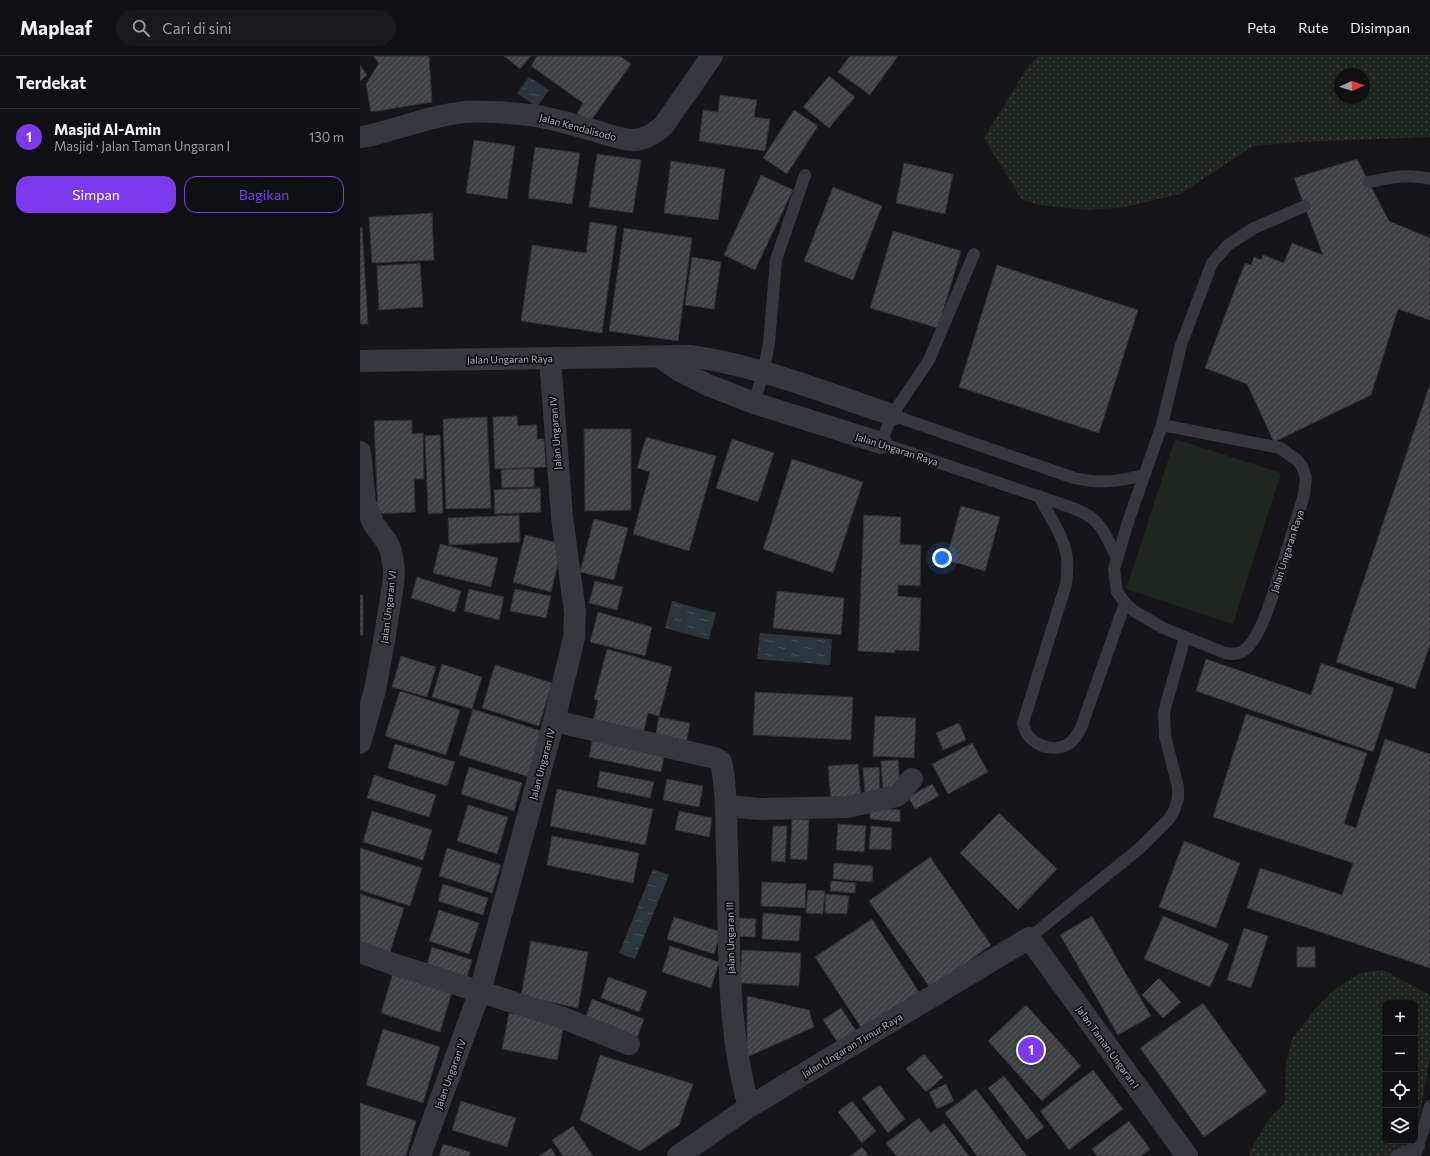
<!DOCTYPE html>
<html lang="id">
<meta charset="utf-8">
<style>
body{margin:0;font-family:Commissioner,sans-serif;background:#19191b;color:#f1f3f6}
.controls{position:absolute;right:12px;bottom:12px;display:grid;overflow:hidden;border-radius:8px;box-shadow:0 2px 6px #0003}
.controls button{width:36px;height:36px;display:grid;place-items:center;padding:0;border:0;border-bottom:1px solid #303032;background:#101012;color:#f1f3f6;font:20px sans-serif}
.compass{position:absolute;left:974px;top:12px;width:36px;height:36px;border-radius:50%;background:#101012;box-shadow:0 2px 6px #0003;rotate:87deg}
.you{position:absolute;left:582px;top:502px;width:14px;height:14px;margin:-10px;border:3px solid #fff;border-radius:50%;background:#1a73e8;box-shadow:0 0 0 6px #1a73e833}
.badge{display:grid;place-items:center;width:26px;height:26px;border-radius:50%;background:#7c3aed;color:#fff;font-size:13px;font-weight:700}
.pin{position:absolute;translate:-50% -50%;border:2px solid #fff;box-shadow:0 1px 4px #0006}
.list{margin:0;padding:0;list-style:none}
h2{display:flex;justify-content:space-between;align-items:center;height:52px;margin:0;padding:0 16px;font-size:17px}
h2 small{font-size:13px;font-weight:400;color:#9c9d9f}
.list li{display:grid;grid-template-columns:26px 1fr auto;gap:12px;align-items:center;box-sizing:border-box;height:56px;padding:0 16px;border-top:1px solid #303032}
.list b{display:block;font-size:15px;white-space:nowrap}
.list p{margin:0;font-size:13px;white-space:nowrap;color:#9c9d9f}
.list em{font-size:13px;font-style:normal;color:#9c9d9f}
.actions{display:flex;gap:8px;padding:12px 16px}
.actions a{flex:1;padding:9px 0;border:1px solid #7c3aed;border-radius:12px;text-align:center;font-size:14px;color:#7c3aed}
.actions .main{background:#7c3aed;color:#fff}
.icon{flex:none;width:22px;height:22px;fill:none;stroke:currentColor;stroke-width:2;stroke-linecap:round;stroke-linejoin:round}
.map{position:relative;flex:none;width:1070px;height:1100px;overflow:hidden}
header{display:flex;align-items:center;gap:24px;box-sizing:border-box;height:56px;padding:0 20px;background:#101012;border-bottom:1px solid #303032}
header strong{font-size:19px}
nav{display:flex;gap:22px;margin-inline-start:auto;font-size:14px}
.search{width:280px;height:36px;background:#19191b;display:flex;align-items:center;gap:10px;box-sizing:border-box;padding:0 14px;border-radius:22px;color:#9c9d9f;font-size:15px}
main{display:flex}
aside{flex:1;background:#101012}
.map>svg:first-child{display:block}
.grass{fill:url(#grass-dots);fill-rule:evenodd}
.garden{fill:#1e261f}
.water{fill:url(#water-ripples)}
.building{fill:url(#building-hatch);stroke:#303034}
.lines{fill:none;stroke-linecap:round;stroke-linejoin:round}
.service{stroke:#37383d;stroke-width:12}
.minor{stroke:#37383d;stroke-width:22}
.labels{text-anchor:middle;stroke-width:3.5;stroke-linejoin:round;paint-order:stroke}
.street-label{font-size:10px;fill:#a8adb8;stroke:#111113}
</style>
<header>
<strong>Mapleaf</strong>
<div class="search"><svg class="icon" aria-label="search" viewBox="0 0 24 24"><circle cx="10" cy="10" r="6"/><path d="M15 15l6 6"/></svg>Cari di sini</div>
<nav><a>Peta</a><a>Rute</a><a>Disimpan</a></nav>
</header>
<main>
<aside>
<h2>Terdekat<small></small></h2>
<ul class="list">
<li><span class="badge">1</span><div><b>Masjid Al-Amin</b><p>Masjid · Jalan Taman Ungaran I</p></div><em>130 m</em></li>
</ul>
<div class="actions"><a class="main">Simpan</a><a>Bagikan</a></div>
</aside>
<div class="map">
<svg width="1070" height="1100" viewBox="0 0 1070 1100">
<defs>
<pattern id="grass-dots" width="8" height="8" patternUnits="userSpaceOnUse"><rect width="8" height="8" fill="#1e261f"/><path d="M2 2h.1M6 6h.1" fill="none" stroke="#3c433d" stroke-width="1.8" stroke-linecap="round"/></pattern>
<pattern id="water-ripples" width="26" height="14" patternUnits="userSpaceOnUse"><rect width="26" height="14" fill="#2c353c"/><path d="M2 4q2-2 4 0t4 0M15 11q2-2 4 0t4 0" fill="none" stroke="#485056"/></pattern>
<pattern id="building-hatch" width="6" height="6" patternUnits="userSpaceOnUse"><rect width="6" height="6" fill="#404145"/><path d="M-1 1l2-2M0 6l6-6M5 7l2-2" fill="none" stroke="#595a5e"/></pattern>
</defs>
<rect width="100%" height="100%" fill="#161618"/>
<g class="grass">
<path d="M679,0h391v81l-130,5 -47,4 -73,48 -55,13 -37,3 -48,-5 -18,-5 -38,-62 45,-73zM980,18h24v24h-24z"/>
<path d="M1023,914l47,25v61l-10,58 -5,14v-125h-30v138h25l-5,15h-155v-5l17,-29 18,-20 1,-39 6,-24 25,-32 18,-18 25,-16z"/>
</g>
<path class="garden" d="M815,383l106,34 -48,151 -107,-35z"/>
<g class="water">
<path d="M169,21l20,13 -12,17 -20,-14z"/>
<path d="M312,545l44,12 -7,27 -44,-12z"/>
<path d="M400,577l72,6 -2,26 -73,-6z"/>
<path d="M293,813l16,6 -34,84 -16,-6z"/>
</g>
<g class="building">
<path d="M13,0h56l3,46 -61,10 -5,-28 13,-21z"/>
<path d="M144,0h27l-11,13z"/>
<path d="M177,0h83l11,8 -41,58 -13,-9 6,-10 -52,-37z"/>
<path d="M490,0h48l-28,39 -32,-23z"/>
<path d="M0,9l7,10 -7,6z"/>
<path d="M469,20l26,21 -26,31 -26,-21z"/>
<path d="M360,39l37,5 -3,17 16,2 -5,32 -66,-10 4,-31 15,2z"/>
<path d="M434,54l24,16 -31,48 -24,-16z"/>
<path d="M114,84l41,6 -8,53 -41,-6z"/>
<path d="M175,91l45,6 -8,51 -44,-6z"/>
<path d="M237,98l44,6 -8,53 -44,-6z"/>
<path d="M997,103l32,62 41,17v82l-32,-11 -27,86 -97,47 -27,-58 -42,-16 40,-105 6,2 3,-8 7,3 2,-5 21,8 8,-20 31,12 -29,-77z"/>
<path d="M311,105l54,8 -7,51 -54,-7z"/>
<path d="M544,107l49,11 -8,40 -49,-11z"/>
<path d="M401,119l32,15 -38,80 -31,-15z"/>
<path d="M473,131l49,19 -29,74 -49,-19z"/>
<path d="M72,157l2,47 -62,3 -3,-46z"/>
<path d="M230,166l27,4 -15,107 -81,-12 11,-76 54,8z"/>
<path d="M2,171l6,97h-8v-96z"/>
<path d="M264,172l68,10 -14,103 -69,-10z"/>
<path d="M533,175l68,20 -23,77 -68,-20z"/>
<path d="M332,201l29,5 -7,47 -29,-4z"/>
<path d="M60,207l3,44 -44,3 -2,-44z"/>
<path d="M637,209l141,45 -39,123 -140,-46z"/>
<path d="M1070,328v261l-15,44 -79,-27z"/>
<path d="M157,360l1,10 19,-1v14h7l2,28 -51,2 -2,-52z"/>
<path d="M127,361l4,91 -45,1 -3,-90z"/>
<path d="M52,364v14l11,-1 1,46h-10l1,33 -37,2 -4,-93z"/>
<path d="M224,373h47v81l-46,1z"/>
<path d="M80,379l3,78 -15,1 -3,-78z"/>
<path d="M286,381l70,19 -27,95 -56,-17 17,-62 -13,-4z"/>
<path d="M372,383l42,14 -16,49 -42,-14z"/>
<path d="M432,403l71,23 -30,91 -70,-24z"/>
<path d="M174,412v19l-32,1 -1,-18z"/>
<path d="M180,432l1,24 -46,2 -1,-24z"/>
<path d="M601,450l39,11 -15,54 -39,-11z"/>
<path d="M159,459l1,27 -71,3 -1,-27z"/>
<path d="M504,459l37,2 -1,27 21,1 -1,41 -22,-1v11l23,2 -2,53 -24,-1v3l-37,-2z"/>
<path d="M234,463l34,9 -14,52 -34,-8z"/>
<path d="M165,479l38,9 -12,48 -38,-10z"/>
<path d="M80,488l58,14 -7,29 -58,-14z"/>
<path d="M57,521l44,14 -6,21 -44,-14z"/>
<path d="M235,525l28,6 -6,23 -28,-7z"/>
<path d="M109,533l35,8 -5,23 -35,-9z"/>
<path d="M155,533l36,7 -5,22 -36,-7z"/>
<path d="M417,535l67,7 -3,37 -68,-7z"/>
<rect x="0" y="539" width="3" height="40"/>
<path d="M238,556l54,15 -7,29 -55,-14z"/>
<path d="M247,593l65,18 -13,49 -11,-3 -6,26 -50,-14 6,-24 -4,-2z"/>
<path d="M41,600l35,11 -9,30 -35,-10z"/>
<path d="M846,603l105,36 10,-32 73,25 -21,64 -177,-61z"/>
<path d="M82,608l40,13 -10,32 -40,-12z"/>
<path d="M135,609l57,18 -13,43 -57,-18z"/>
<path d="M40,635l60,19 -14,45 -61,-19z"/>
<path d="M395,636l98,5 -2,43 -98,-5z"/>
<path d="M113,653l71,23 -15,45 -70,-22z"/>
<path d="M886,658l121,39 -23,71 12,4 29,-89 45,15v214l-183,-60 13,-40 82,27 11,-32 -140,-46z"/>
<path d="M515,660l41,2 -2,40 -41,-2z"/>
<path d="M299,661l31,6 -4,21 -31,-6z"/>
<path d="M599,667l7,17 -23,10 -7,-17z"/>
<path d="M233,681l72,14 -4,21 -72,-15z"/>
<path d="M612,687l16,29 -40,22 -16,-30z"/>
<path d="M35,688l60,18 -8,24 -59,-18z"/>
<path d="M538,704l2,30 -17,3 -2,-32z"/>
<path d="M498,708l3,36 -30,2 -3,-36z"/>
<path d="M109,711l53,16 -8,28 -53,-17z"/>
<path d="M519,711l1,26 -15,1 -2,-26z"/>
<path d="M240,715l54,11 -4,16 -53,-11z"/>
<path d="M14,719l62,20 -7,22 -62,-19z"/>
<path d="M307,723l36,7 -4,21 -36,-7z"/>
<path d="M572,728l7,12 -24,13 -7,-12z"/>
<path d="M197,733l96,20 -8,36 -95,-19z"/>
<path d="M108,749l40,12 -11,37 -40,-13z"/>
<path d="M510,752l30,2v12l-30,-3z"/>
<path d="M12,755l60,19 -9,30 -60,-18z"/>
<path d="M319,755l33,7 -3,19 -34,-7z"/>
<path d="M639,757l58,56 -39,41 -58,-57z"/>
<path d="M432,763l17,1 -2,40 -17,-1z"/>
<path d="M478,768l28,2 -2,26 -28,-2z"/>
<path d="M413,770h14l-2,36 -14,-1z"/>
<path d="M511,770l21,2 -1,22 -22,-1z"/>
<path d="M192,780l87,17 -6,30 -86,-18z"/>
<path d="M824,785l56,22 -24,65 -57,-21z"/>
<path d="M0,792l62,20 -12,38 -50,-16z"/>
<path d="M87,792l54,17 -9,28 -53,-17z"/>
<path d="M570,801l61,88 -60,44 -62,-88z"/>
<path d="M474,807l39,3 -1,16 -39,-3z"/>
<path d="M471,825l25,2 -1,10 -25,-2z"/>
<path d="M402,826l44,2 -1,24 -44,-2z"/>
<path d="M83,828l45,14 -5,17 -45,-14z"/>
<path d="M448,834l17,1 -2,23 -17,-1z"/>
<path d="M0,838l44,14 -15,47 -29,-9z"/>
<path d="M466,838l23,2 -2,18 -22,-1z"/>
<path d="M79,854l40,13 -10,31 -40,-13z"/>
<path d="M403,857l38,3 -2,25 -37,-2z"/>
<path d="M732,860l59,100 -33,19 -58,-100z"/>
<path d="M803,860l66,28 -19,43 -66,-28z"/>
<path d="M314,861l47,15 -7,22 -47,-15z"/>
<path d="M379,862l17,1 -1,18 -17,-1z"/>
<path d="M512,863l47,73 -57,37 -47,-72z"/>
<path d="M884,872l24,8 -17,52 -24,-8z"/>
<path d="M171,885l57,11 -10,56 -57,-12z"/>
<path d="M310,890l49,16 -8,26 -49,-16z"/>
<path d="M72,891l40,13 -6,20 -40,-12z"/>
<rect x="937" y="891" width="18" height="20"/>
<path d="M382,894l59,3 -2,33 -59,-3z"/>
<path d="M33,917l59,19 -12,40 -59,-19z"/>
<path d="M248,921l39,14 -8,21 -38,-14z"/>
<path d="M799,922l22,24 -18,16 -21,-23z"/>
<path d="M387,940l62,14 5,17 -67,30z"/>
<path d="M232,943l52,20 -8,22 -52,-19z"/>
<path d="M843,947l64,89 -63,45 -64,-89z"/>
<path d="M666,949l55,61 -39,35 -54,-60z"/>
<path d="M481,952l19,29 -18,12 -19,-29z"/>
<path d="M149,957l55,11 -7,36 -55,-11z"/>
<path d="M23,973l57,18 -17,56 -57,-18z"/>
<path d="M564,998l19,23 -17,15 -20,-23z"/>
<path d="M240,999l93,29 -14,41 -39,26 -60,-31z"/>
<path d="M733,1014l30,39 -54,41 -29,-39z"/>
<path d="M644,1020l40,51 -17,13 -39,-52z"/>
<path d="M586,1028l8,17 -17,8 -8,-17z"/>
<path d="M520,1029l25,34 -17,14 -26,-35z"/>
<path d="M616,1033l51,67h-50l-32,-43z"/>
<path d="M101,1045l55,17 -9,29 -55,-17z"/>
<path d="M492,1045l24,30 -14,12 -24,-31z"/>
<path d="M0,1047l56,18 -10,35h-46z"/>
<path d="M559,1062l12,15 13,-10 25,33h-73l-10,-13z"/>
<path d="M769,1065l21,28 -9,7h-44l-5,-7z"/>
<path d="M213,1070l20,30h-30l-11,-16z"/>
<path d="M83,1088l27,8 -1,4h-30z"/>
<path d="M502,1091l7,9h-19z"/>
<path d="M191,1092l5,8h-17z"/>
</g>
<g class="lines">
<g class="service">
<path d="M1009,126c20,-4 41,-9 61,-3"/>
<path d="M614,198l-45,106 -37,55 -11,28 189,64c7,3 16,6 22,11 12,10 18,26 25,40"/>
<path d="M394,347l9,-30 6,-30 7,-83 29,-85"/>
<path d="M532,359l182,63c28,6 42,4 70,-3"/>
<path d="M802,369l118,23 17,12 5,6 4,12 -2,17c-7,23 -14,45 -21,68 -8,22 -20,75 -40,88 -6,4 -12,3 -18,2l-62,-25 -29,-17 -9,-8 -8,-11 -3,-23 15,-50 33,-94 19,-80 31,-82 16,-18 26,-17 51,-22"/>
<path d="M679,440c10,20 26,41 28,63 1,8 0,17 -1,25l-43,139c3,21 30,32 47,20 5,-4 8,-10 11,-15l44,-125"/>
<path d="M669,882l111,-90 29,-29 5,-8 4,-13v-11l-13,-51 -1,-24 21,-75"/>
<path d="M1036,1100l23,-10"/>
<path d="M1055,1100l15,-50"/>
</g>
<g class="minor">
<path d="M0,81l8,-1c33,-8 65,-21 98,-24 21,-2 44,1 64,3 23,3 44,10 66,16 12,4 25,9 38,9 13,-1 21,-7 30,-15l48,-69"/>
<path d="M300,301l20,14 28,14 46,18 127,40"/>
<path d="M0,305l329,-5c69,9 137,37 203,59"/>
<path d="M0,396l5,50 8,21 14,19 4,9 3,19 -1,15 -9,56 -9,49 -15,53"/>
<path d="M194,665l161,37 6,4c6,29 5,58 6,88 3,85 -2,174 22,257"/>
<path d="M367,750l33,3 87,-2 50,-11 15,-17"/>
<path d="M0,896l33,12 170,54 66,26"/>
<path d="M60,1100l60,-165 74,-270 20,-83 1,-26 -13,-95 -12,-158"/>
<path d="M318,1100l71,-49 280,-169 158,218"/>
</g>
</g>
<g class="labels">
<g class="street-label">
<text transform="translate(218 71) rotate(15)" y="4">Jalan Kendalisodo</text>
<text transform="translate(150 303) rotate(-1)" y="4">Jalan Ungaran Raya</text>
<text transform="translate(195 377) rotate(-94)" y="4">Jalan Ungaran IV</text>
<text transform="translate(537 393) rotate(18)" y="4">Jalan Ungaran Raya</text>
<text transform="translate(927 495) rotate(-72)" y="4">Jalan Ungaran Raya</text>
<text transform="translate(28 551) rotate(-83)" y="4">Jalan Ungaran VI</text>
<text transform="translate(182 708) rotate(-75)" y="4">Jalan Ungaran IV</text>
<text transform="translate(370 882) rotate(-91)" y="4">Jalan Ungaran III</text>
<text transform="translate(492 989) rotate(-31)" y="4">Jalan Ungaran Timur Raya</text>
<text transform="translate(748 991) rotate(54)" y="4">Jalan Taman Ungaran I</text>
<text transform="translate(90 1018) rotate(-70)" y="4">Jalan Ungaran IV</text>
</g>
</g>
</svg>
<div class="controls">
<button>+</button>
<button>−</button>
<button><svg class="icon" aria-label="locate" viewBox="0 0 24 24"><circle cx="12" cy="12" r="6"/><path d="M12 2v4M12 18v4M2 12h4M18 12h4"/></svg></button>
<button><svg class="icon" aria-label="layers" viewBox="0 0 24 24"><path d="M12 4l9 5-9 5-9-5zM3 14l9 5 9-5"/></svg></button>
</div>
<svg class="compass" viewBox="-18 -18 36 36"><path d="M0-13l5 13h-10z" fill="#e53935"/><path d="M0 13l5-13h-10z" fill="#9c9d9f"/></svg>
<div class="you"></div>
<div class="pin badge" style="left:671px;top:994px">1</div>
</div>
</main>
